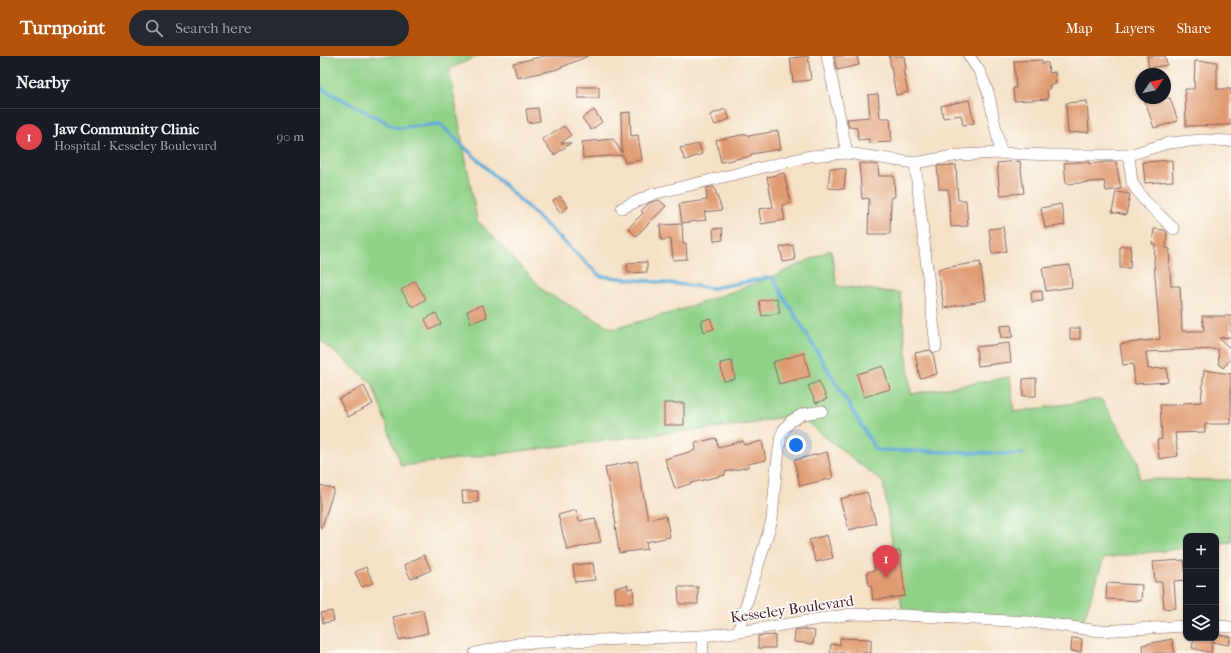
<!DOCTYPE html>
<meta charset="utf-8">
<style>
body{margin:0;font-family:"IM FELL French Canon",serif;background:#242831;color:#f1f3f6}
.controls{position:absolute;right:12px;bottom:12px;display:grid;overflow:hidden;border-radius:8px;box-shadow:0 1px 3px #0004}
.controls button{width:36px;height:36px;display:grid;place-items:center;padding:0;border:0;border-bottom:1px solid #363941;background:#171b24;color:#f1f3f6;font:20px sans-serif}
.compass{position:absolute;left:815px;top:12px;width:36px;height:36px;border-radius:50%;background:#171b24;box-shadow:0 1px 3px #0004;rotate:56deg}
.you{position:absolute;left:476px;top:389px;width:14px;height:14px;margin:-10px;border:3px solid #fff;border-radius:50%;background:#1a73e8;box-shadow:0 0 0 6px #1a73e833}
.badge{display:grid;place-items:center;width:26px;height:26px;border-radius:50%;background:#b45309;color:#fff;font-size:13px;font-weight:700}
.pin{position:absolute;translate:-50% -33px;filter:drop-shadow(0 1px 2px #0008)}
.pin::after{content:'';position:absolute;top:21px;width:14px;height:12px;background:inherit;clip-path:polygon(0 0,100% 0,50% 100%)}
.list{margin:0;padding:0;list-style:none}
h2{display:flex;justify-content:space-between;align-items:center;height:52px;margin:0;padding:0 16px;font-size:17px}
h2 small{font-size:13px;font-weight:400;color:#9ea1a6}
.list li{display:grid;grid-template-columns:26px 1fr auto;gap:12px;align-items:center;box-sizing:border-box;height:56px;padding:0 16px;border-top:1px solid #363941}
.list b{display:block;font-size:15px;white-space:nowrap}
.list p{margin:0;font-size:13px;white-space:nowrap;color:#9ea1a6}
.list em{font-size:13px;font-style:normal;color:#9ea1a6}
.icon{flex:none;width:22px;height:22px;fill:none;stroke:currentColor;stroke-width:2;stroke-linecap:round;stroke-linejoin:round}
.map{position:relative;flex:none;width:911px;height:597px;overflow:hidden}
header{display:flex;align-items:center;gap:24px;box-sizing:border-box;height:56px;padding:0 20px;background:#b45309;color:#fff}
header strong{font-size:19px}
nav{display:flex;gap:22px;margin-inline-start:auto;font-size:14px}
.search{width:280px;height:36px;background:#242831;display:flex;align-items:center;gap:10px;box-sizing:border-box;padding:0 14px;border-radius:22px;color:#9ea1a6;font-size:15px}
main{display:flex}
aside{flex:1;background:#171b24}
.map>svg:first-child{display:block}
.green{fill:#91d289;stroke:#6e785a}
.lines{fill:none;stroke-linecap:round;stroke-linejoin:round}
.stream{stroke:#60abd8;stroke-width:3.5}
.building{fill:#e09b72}
.minor-casing{stroke:#866361;stroke-width:12}
.minor{stroke:#fff;stroke-width:11}
.labels{text-anchor:middle;stroke-width:3.5;stroke-linejoin:round;paint-order:stroke}
.street-label{font-size:15px;fill:#4a1f2b;stroke:#fdfcf7}
</style>
<header>
<strong>Turnpoint</strong>
<div class="search"><svg class="icon" aria-label="search" viewBox="0 0 24 24"><circle cx="10" cy="10" r="6"/><path d="M15 15l6 6"/></svg>Search here</div>
<nav><a>Map</a><a>Layers</a><a>Share</a></nav>
</header>
<main>
<aside>
<h2>Nearby<small></small></h2>
<ul class="list">
<li><span class="badge" style="background:#e0444e">1</span><div><b>Jaw Community Clinic</b><p>Hospital · Kesseley Boulevard</p></div><em>90 m</em></li>
</ul>
</aside>
<div class="map">
<svg width="911" height="597" viewBox="0 0 911 597">
<rect width="100%" height="100%" fill="#fdfcf7"/>
<filter id="ink" filterUnits="userSpaceOnUse"><feTurbulence type="fractalNoise" baseFrequency=".025" numOctaves="2"/><feDisplacementMap in="SourceGraphic" scale="8" xChannelSelector="R" yChannelSelector="G"/><feConvolveMatrix kernelMatrix="1 2 1 2 8 2 1 2 1" color-interpolation-filters="sRGB"/></filter>
<filter id="wash" filterUnits="userSpaceOnUse"><feTurbulence type="fractalNoise" baseFrequency=".012" numOctaves="4" result="noise"/><feDisplacementMap in="SourceGraphic" scale="16" xChannelSelector="R" yChannelSelector="G"/><feGaussianBlur stdDeviation="0.9" result="paint"/><feColorMatrix in="noise" values="0 0 0 0 0 0 0 0 0 0 0 0 0 0 0 0 0 1.4 0 .05"/><feComposite in="paint" operator="in"/></filter>
<g filter="url(#wash)">
<rect width="100%" height="100%" fill="#f4e1c6"/>
<path class="green" d="M0,0h158l-29,13 28,151 68,72 68,37 74,-21 85,-31 59,-27 6,36 63,7 11,101 99,-17 4,35 87,-13 37,62 1,18 92,1v62l-15,2v-8h-30v12l-82,10 -21,64 -39,1 -141,-8 -20,-133 -87,-68 -47,10 -99,11 -249,31 -29,-83 -52,-43z"/>
<g class="lines">
<path class="stream" d="M0,32l77,40 43,-4 160,152 113,12 59,-11 104,173 146,4"/>
</g>
<g id="blocks">
<g class="building">
<path d="M225,0h43l-33,14h-1l-37,8 -4,-15z"/>
<path d="M488,0l3,24 -18,2 -3,-24z"/>
<path d="M514,0h23l2,9 -22,5z"/>
<path d="M569,0h15l2,13 -3,1 5,22 -12,3z"/>
<path d="M827,0h18l2,9 -18,3z"/>
<path d="M722,4v3h6l1,10 6,-1 1,12 -7,1 1,4h-3l1,10 -34,2 -1,-13h3l-2,-27z"/>
<path d="M875,5l22,1v27h14v36l-45,1 -1,-37h9z"/>
<rect x="258" y="31" width="21" height="11"/>
<path d="M558,38l2,24h10l2,24 -23,1v-4l-11,1 -1,-12 -8,-1 -2,-8 23,-2 -2,-22z"/>
<path d="M824,42h26l8,23 -24,7z"/>
<path d="M649,44l5,23 -11,2 -2,-10 -18,3 -2,-12z"/>
<path d="M767,45l2,31 -21,1 -2,-30z"/>
<path d="M218,52l2,13 -12,2 -2,-14z"/>
<path d="M405,53l5,10 -15,6 -5,-10z"/>
<path d="M274,54l8,12 -11,8 -9,-12z"/>
<path d="M310,56l1,24 7,-1 4,25 -17,3 -2,-8 -40,3 -1,-16 31,-3 9,14 -1,-40z"/>
<path d="M244,70l7,9 -10,8h10l-17,12 -12,-16z"/>
<path d="M458,75l3,18 -30,5 1,2 -31,6 -5,-22 31,-6 1,2z"/>
<path d="M379,88l3,10 -17,6 -5,-12z"/>
<path d="M852,104l1,21 -28,2 -2,-21z"/>
<path d="M700,105l4,32 -24,2 -3,-32z"/>
<path d="M759,106h10v2l17,-2h10l5,27 -15,2 -2,-10 -38,3 -2,-21z"/>
<path d="M539,107l19,2 1,11h15l1,21h-4l-1,37h-22l1,-36 -7,1z"/>
<path d="M636,109l2,35h8l2,26 -17,1 -3,-38h-9l-2,-23z"/>
<path d="M510,112l16,1 -2,20 -16,-1z"/>
<path d="M464,117l7,30 -9,2 3,15 -24,4 -2,-15 14,-2 -6,-30z"/>
<path d="M394,131l8,23 -18,2 2,8 -24,3 -3,-19 28,-4 -1,-12z"/>
<path d="M796,136l14,2 -4,21 -14,-3z"/>
<path d="M240,140l8,11 -8,6 -7,-12z"/>
<path d="M339,144l7,6 -30,30 -8,-8 15,-15 -2,-2 8,-8z"/>
<path d="M741,148l4,21 -20,3 -4,-20z"/>
<path d="M362,168l1,20 3,-1 1,16 -14,1 -2,-21 -10,1 -1,-15z"/>
<path d="M683,171l4,24 -15,3 -3,-25z"/>
<path d="M402,172l1,12 -9,1 -1,-12z"/>
<path d="M834,173l10,1 3,2 -1,16 4,1 -1,20h1l1,17h9l2,45h22l-2,-15h29v21l-12,1 12,11v10l-8,9 -4,-4 -1,-15 -72,3 2,17 19,-1 1,14 -33,2 -2,-20 -10,1 -3,-21 40,-5 -6,-76 1,-19h-3z"/>
<path d="M473,189l2,15 -12,2 -3,-15z"/>
<path d="M800,190h11l-1,22h-10z"/>
<path d="M327,206v10l-19,1 -1,-10z"/>
<path d="M660,206l6,38 -42,8 -6,-39z"/>
<path d="M750,209l2,22 -26,4 -4,-23z"/>
<path d="M95,225l11,18 -11,7h-4l-10,-16z"/>
<path d="M722,235l1,10 -11,1 -1,-10z"/>
<path d="M457,242l3,15 -18,3 -3,-15z"/>
<path d="M162,249l5,12 -16,6 -4,-12z"/>
<path d="M116,257l5,11 -11,6 -5,-11z"/>
<path d="M390,262l4,11 -10,3 -3,-11z"/>
<path d="M691,269l2,12 -12,1 -1,-12z"/>
<rect x="750" y="272" width="10" height="11"/>
<path d="M689,287l2,19 -33,4 -2,-19z"/>
<path d="M610,294l3,3 4,21 -17,4 -5,-25z"/>
<path d="M484,297l6,23 -31,8 -6,-22z"/>
<path d="M412,305l3,18 -11,2 -4,-18z"/>
<path d="M563,310l7,23 -26,8 -7,-23z"/>
<path d="M884,314l27,4v50h-26v8l-30,1 3,23 -19,3 -2,-19 5,-1 -2,-34h23v-2l18,-1z"/>
<path d="M716,322v18h-13v-17z"/>
<path d="M499,325l8,18 -11,4 -8,-17z"/>
<path d="M44,330l9,18 -25,13 -9,-18z"/>
<rect x="344" y="347" width="20" height="22"/>
<path d="M396,382l2,9 25,-6 1,4 18,-4 4,19 -18,4v3l-23,5v3l-30,7 -20,7 -10,-30 31,-9 -1,-7z"/>
<path d="M507,396l6,26 -33,8 -6,-26z"/>
<path d="M317,405l11,58 18,-3 4,21 -24,5 1,7 -28,4 -4,-28 1,-1 -11,-57z"/>
<path d="M0,429l14,4 -12,38h-2z"/>
<path d="M142,435h16v11l-15,1z"/>
<path d="M547,436l9,31 -27,7 -9,-31z"/>
<path d="M256,454l3,11 16,-3 6,24 -34,8 -9,-35z"/>
<path d="M507,479l6,23 -17,4 -7,-22z"/>
<path d="M580,495l5,45 -32,4 -2,-15 -2,1 -2,-14 8,-2 -2,-16z"/>
<path d="M104,499l7,15 -20,9 -7,-14z"/>
<path d="M864,504l2,20 -12,1 2,27 -12,1 -2,-27h-7l-2,-20z"/>
<path d="M273,507l2,17 -20,2 -2,-17z"/>
<path d="M46,511l7,16 -11,4 -7,-15z"/>
<path d="M787,527l35,2 -1,16 -35,-2z"/>
<path d="M308,529v4l5,-1 1,14 -18,1 -1,-15z"/>
<path d="M358,531h20v17h-19z"/>
<path d="M103,554l5,23 -29,7 -6,-23z"/>
<path d="M12,555l2,10 -11,2 -2,-10z"/>
<path d="M481,573l14,2 -2,13 -19,-2 1,-12z"/>
<path d="M896,578l15,3 -2,8 -17,-3 -1,11 -19,-5 2,-10h22z"/>
<path d="M455,579v13h-17v-12z"/>
<path d="M520,582l31,1v14h-41l1,-9 9,1z"/>
<path d="M752,582l10,1 -1,13 -10,-1z"/>
<path d="M852,583l3,14h-31l-2,-8z"/>
</g>
</g>
</g>
<g filter="url(#ink)">
<use href="#blocks" fill-opacity="0" stroke="#866361" stroke-width="1"/>
<g class="lines">
<defs>
<g id="minor">
<path d="M507,0l20,97"/>
<path d="M649,0l11,16 8,20 13,61"/>
<path d="M809,99l3,28 12,17 30,29"/>
<path d="M595,107l21,184"/>
<path d="M302,152l31,-14 157,-38 37,-3 68,10 44,-8 42,-2 51,2h77l39,-12 34,-3 29,1"/>
<path d="M896,570l15,1"/>
<path d="M418,576l34,-112 4,-48 5,-36 3,-7 7,-8 12,-7 19,-3"/>
<path d="M382,580l1,17"/>
<path d="M155,597l46,-10 181,-7 36,-4 113,-18 52,1 141,8 55,8 87,-5"/>
</g>
</defs>
<use href="#minor" class="minor-casing"/>
<use href="#minor" class="minor"/>
</g>
</g>
<g class="labels">
<g class="street-label">
<text transform="translate(472 553) rotate(-8)" y="5">Kesseley Boulevard</text>
</g>
</g>
</svg>
<div class="controls">
<button>+</button>
<button>−</button>
<button><svg class="icon" aria-label="layers" viewBox="0 0 24 24"><path d="M12 4l9 5-9 5-9-5zM3 14l9 5 9-5"/></svg></button>
</div>
<svg class="compass" viewBox="-18 -18 36 36"><path d="M0-13l5 13h-10z" fill="#e53935"/><path d="M0 13l5-13h-10z" fill="#9ea1a6"/></svg>
<div class="you"></div>
<div class="pin badge" style="left:566px;top:522px;background:#e0444e">1</div>
</div>
</main>
